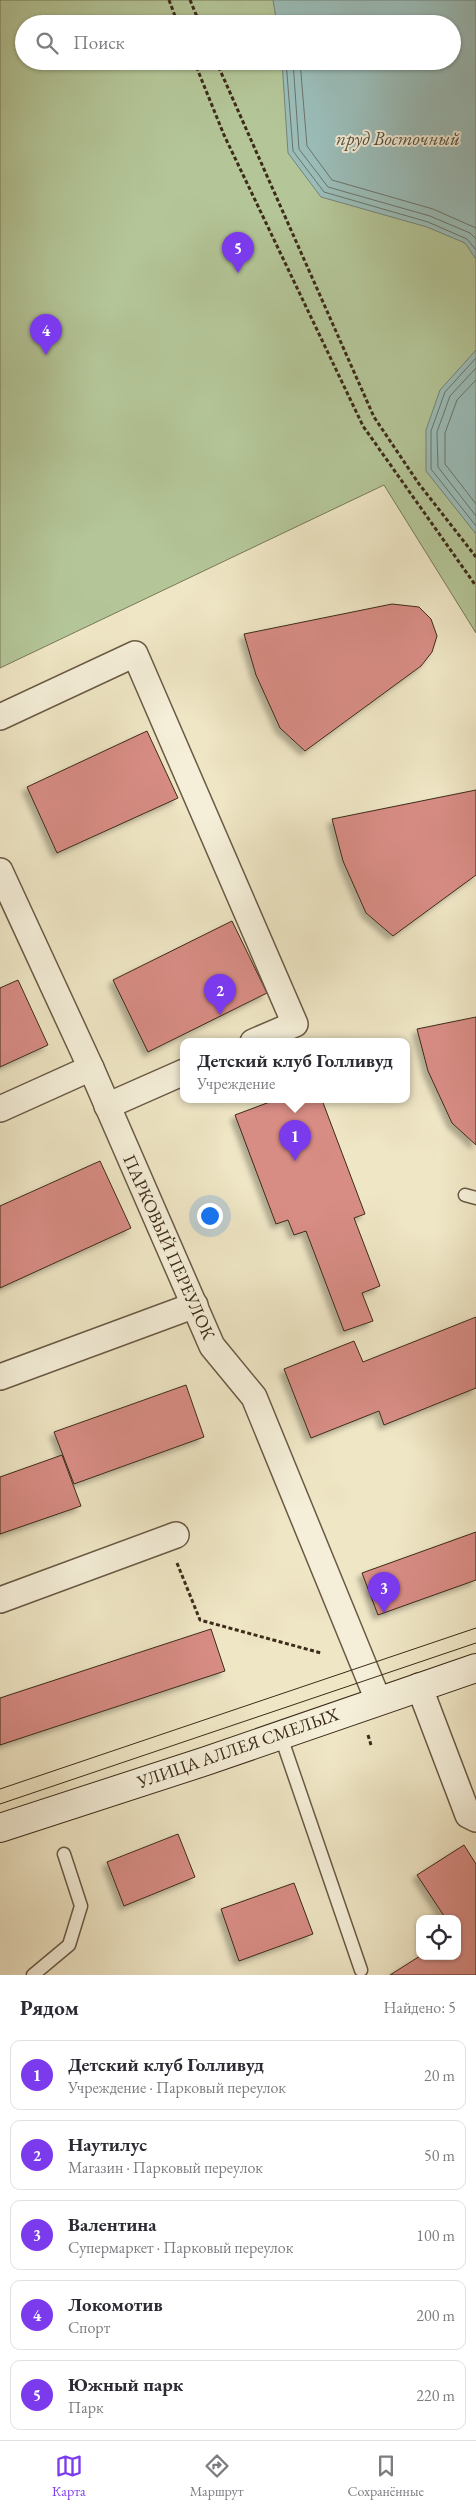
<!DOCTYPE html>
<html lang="ru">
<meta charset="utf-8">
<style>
body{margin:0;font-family:"EB Garamond",serif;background:#f2f2f3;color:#2b2b33}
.controls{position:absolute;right:15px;bottom:15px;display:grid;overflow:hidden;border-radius:10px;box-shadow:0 1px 4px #0004}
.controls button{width:45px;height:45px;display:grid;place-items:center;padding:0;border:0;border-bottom:1px solid #e1e1e2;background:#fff;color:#2b2b33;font:25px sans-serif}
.you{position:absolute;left:209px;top:1215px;width:18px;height:18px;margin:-12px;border:4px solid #fff;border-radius:50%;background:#1a73e8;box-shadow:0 0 0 8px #1a73e833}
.badge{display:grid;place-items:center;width:32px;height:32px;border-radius:50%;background:#7c3aed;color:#fff;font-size:16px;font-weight:700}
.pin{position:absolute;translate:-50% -41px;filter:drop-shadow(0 1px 2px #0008)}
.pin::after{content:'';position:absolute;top:26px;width:18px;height:15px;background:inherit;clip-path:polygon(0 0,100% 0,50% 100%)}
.popup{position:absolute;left:180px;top:1038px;width:230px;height:65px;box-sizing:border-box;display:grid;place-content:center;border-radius:10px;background:#fff;filter:drop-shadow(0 1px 4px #0005);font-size:16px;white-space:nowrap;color:#7c7c81}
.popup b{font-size:19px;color:#2b2b33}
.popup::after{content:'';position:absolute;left:50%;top:100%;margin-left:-10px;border:10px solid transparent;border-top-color:#fff}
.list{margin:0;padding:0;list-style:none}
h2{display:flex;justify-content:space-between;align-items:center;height:65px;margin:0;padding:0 20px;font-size:21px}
h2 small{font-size:16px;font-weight:400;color:#7c7c81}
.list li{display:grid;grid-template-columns:32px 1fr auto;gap:15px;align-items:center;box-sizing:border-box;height:70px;margin:0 10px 10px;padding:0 10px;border:1px solid #e1e1e2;border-radius:10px}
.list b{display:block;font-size:19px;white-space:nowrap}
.list p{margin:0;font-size:16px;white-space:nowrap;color:#7c7c81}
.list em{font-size:16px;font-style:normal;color:#7c7c81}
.icon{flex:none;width:28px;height:28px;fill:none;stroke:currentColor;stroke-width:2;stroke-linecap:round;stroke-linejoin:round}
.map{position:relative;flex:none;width:476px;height:1975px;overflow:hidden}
.search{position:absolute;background:#fff;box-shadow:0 1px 4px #0004;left:15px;right:15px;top:15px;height:55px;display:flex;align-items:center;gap:12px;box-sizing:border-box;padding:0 18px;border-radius:28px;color:#7c7c81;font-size:19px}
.sheet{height:465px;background:#fff}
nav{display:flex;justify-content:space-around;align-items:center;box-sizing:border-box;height:70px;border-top:1px solid #e1e1e2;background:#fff;font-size:14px;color:#7c7c81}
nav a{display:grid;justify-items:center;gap:2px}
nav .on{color:#7c3aed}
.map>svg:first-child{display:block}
.green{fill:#b4c698;stroke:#787859;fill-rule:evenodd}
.water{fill:#9bbeba;stroke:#75837a}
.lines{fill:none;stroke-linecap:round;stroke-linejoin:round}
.shore{stroke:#6c746a;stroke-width:1}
.building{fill:#d78c84;stroke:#3d2b1a;filter:url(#shadow)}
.service-casing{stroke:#6a5a45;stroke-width:15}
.minor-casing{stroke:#6a5a45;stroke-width:28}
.secondary-casing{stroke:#3d2b1a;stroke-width:30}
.path{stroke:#3d2b1a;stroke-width:3;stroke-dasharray:4 2.5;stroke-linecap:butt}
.service{stroke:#f5efd9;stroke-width:12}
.minor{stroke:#f5efd9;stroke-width:25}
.secondary{stroke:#f5efd9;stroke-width:28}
.tram{stroke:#3d2b1a;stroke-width:1}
.labels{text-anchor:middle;stroke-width:4;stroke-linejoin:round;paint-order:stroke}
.street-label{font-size:18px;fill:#3d2b1a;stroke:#f5efd9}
.water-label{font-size:19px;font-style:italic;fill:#545042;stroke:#f5efd9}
</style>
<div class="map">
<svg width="476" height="1975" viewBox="0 0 476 1975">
<defs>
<filter id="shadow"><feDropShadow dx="-4.5" dy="4.5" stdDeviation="2.5" flood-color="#0004"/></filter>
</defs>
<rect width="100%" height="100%" fill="#efe6c5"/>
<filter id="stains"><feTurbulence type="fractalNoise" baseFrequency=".004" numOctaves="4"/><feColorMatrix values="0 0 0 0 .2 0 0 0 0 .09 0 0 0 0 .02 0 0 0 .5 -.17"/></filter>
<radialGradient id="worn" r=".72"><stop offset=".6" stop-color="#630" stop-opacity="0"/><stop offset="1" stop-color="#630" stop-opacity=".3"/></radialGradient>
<path class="green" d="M0,0h476v633l-92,-148 -384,183zM24,24h428v37h-428z"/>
<g class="water">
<path d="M273,0h203v259l-11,-16 -38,-16 -106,-30 -33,-44 -6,-92h170v-37h-175z"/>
<path d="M476,350v184l-50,-63v-41l14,-40z"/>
</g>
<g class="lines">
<g class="shore">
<path d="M286,61l7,90 31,41 104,30 39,17 9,11"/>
<path d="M293,61l6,88 29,38 102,29 40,17 6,6"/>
<path d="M300,61l7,85 25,34 101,29 43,19"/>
<path d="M476,358l-31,34 -14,39v38l45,57"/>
<path d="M476,368l-26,28 -13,36 1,35 38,49"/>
<path d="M476,380l-19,20 -12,33v31l31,40"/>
</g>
</g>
<g class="building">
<path d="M392,604l27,3 12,12 6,17 -5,16 -11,14 -116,85 -25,-23 -24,-53 -12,-41z"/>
<path d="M147,731l31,67 -121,55 -30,-66z"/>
<path d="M476,790v85l-83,61 -27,-23 -23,-52 -11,-42z"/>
<path d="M232,921l35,72 -119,59 -35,-72z"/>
<path d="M18,980l30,65 -48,22v-79z"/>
<path d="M476,1017v128l-24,-22 -24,-52 -11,-42z"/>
<path d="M275,1100h47l43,114 -11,4 26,68 -18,7 11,28 -29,10 -38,-100 -12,4 -6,-15 -12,4 -41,-109z"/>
<path d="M100,1161l31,67 -131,60v-82z"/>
<path d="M476,1317v71l-92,37 -5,-14 -68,27 -27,-69 70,-28 9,21z"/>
<path d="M186,1385l18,52 -130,47 -20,-52z"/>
<path d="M62,1455l19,51 -81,28v-57z"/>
<path d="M476,1532v48l-98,35 -16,-42z"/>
<path d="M211,1629l14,42 -225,74v-47z"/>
<path d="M178,1834l17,43 -71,29 -17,-44z"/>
<path d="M464,1845l12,19v111h-86l30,-19h37v-37h-11l-29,-44z"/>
<path d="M294,1883l19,51 -74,27 -18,-52z"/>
</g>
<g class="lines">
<defs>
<g id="service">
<path d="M465,1195l11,3"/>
<path d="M280,1734l81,236"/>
<path d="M33,1975l36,-30 12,-39 -17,-52"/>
</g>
<g id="minor">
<path d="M0,717l135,-63 160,370 -42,18"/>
<path d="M0,871l91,197 121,278 42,51 124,303"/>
<path d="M107,1106l77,-34"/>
<path d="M0,1109l91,-41"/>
<path d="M0,1377l195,-72"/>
<path d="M0,1600l176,-65"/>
<path d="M419,1686l49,129 8,4"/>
</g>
<path id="secondary" d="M0,1828l206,-67 270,-93"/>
</defs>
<use href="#service" class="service-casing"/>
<use href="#minor" class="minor-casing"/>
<use href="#secondary" class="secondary-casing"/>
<g class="path">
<path d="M169,0l9,24"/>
<path d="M190,0l10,24"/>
<path d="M194,61l30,74 139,291 113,160"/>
<path d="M216,61l158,356 45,67 57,73"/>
<path d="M177,1563l23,57 121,33"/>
<path d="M368,1735l3,10"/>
</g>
<use href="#service" class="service"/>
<use href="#minor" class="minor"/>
<use href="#secondary" class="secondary"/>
<g class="tram">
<path d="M0,1789l476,-161"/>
<path d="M0,1804l476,-161"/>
</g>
</g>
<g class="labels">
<g class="street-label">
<text transform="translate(169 1247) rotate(66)" y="6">ПАРКОВЫЙ ПЕРЕУЛОК</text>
<text transform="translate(238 1748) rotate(-19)" y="6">УЛИЦА АЛЛЕЯ СМЕЛЫХ</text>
</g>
<g class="water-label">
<text x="398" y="145">пруд Восточный</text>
</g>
</g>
<rect width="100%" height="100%" filter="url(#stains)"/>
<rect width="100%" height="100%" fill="url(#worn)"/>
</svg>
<div class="controls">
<button><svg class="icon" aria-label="locate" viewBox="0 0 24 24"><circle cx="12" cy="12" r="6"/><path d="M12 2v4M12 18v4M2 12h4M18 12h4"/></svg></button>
</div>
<div class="you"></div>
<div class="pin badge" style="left:295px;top:1161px">1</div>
<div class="popup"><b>Детский клуб Голливуд</b>Учреждение</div>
<div class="pin badge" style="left:220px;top:1015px">2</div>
<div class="pin badge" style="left:384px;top:1613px">3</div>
<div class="pin badge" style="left:46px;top:355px">4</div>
<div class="pin badge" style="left:238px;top:273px">5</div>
<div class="search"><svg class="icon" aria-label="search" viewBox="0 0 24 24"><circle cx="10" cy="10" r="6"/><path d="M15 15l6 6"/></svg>Поиск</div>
</div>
<section class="sheet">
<h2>Рядом<small>Найдено: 5</small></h2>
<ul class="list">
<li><span class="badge">1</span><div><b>Детский клуб Голливуд</b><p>Учреждение · Парковый переулок</p></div><em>20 m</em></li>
<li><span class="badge">2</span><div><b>Наутилус</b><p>Магазин · Парковый переулок</p></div><em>50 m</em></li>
<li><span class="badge">3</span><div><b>Валентина</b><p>Супермаркет · Парковый переулок</p></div><em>100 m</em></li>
<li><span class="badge">4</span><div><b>Локомотив</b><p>Спорт</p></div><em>200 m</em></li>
<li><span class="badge">5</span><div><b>Южный парк</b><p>Парк</p></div><em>220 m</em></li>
</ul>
</section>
<nav>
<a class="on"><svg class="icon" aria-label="map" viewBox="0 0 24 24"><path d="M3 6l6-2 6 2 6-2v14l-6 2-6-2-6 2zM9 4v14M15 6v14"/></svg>Карта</a>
<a><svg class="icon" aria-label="directions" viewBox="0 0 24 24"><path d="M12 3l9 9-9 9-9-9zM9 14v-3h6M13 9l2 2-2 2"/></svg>Маршрут</a>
<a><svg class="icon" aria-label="saved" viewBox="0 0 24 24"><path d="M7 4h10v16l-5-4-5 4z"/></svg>Сохранённые</a>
</nav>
